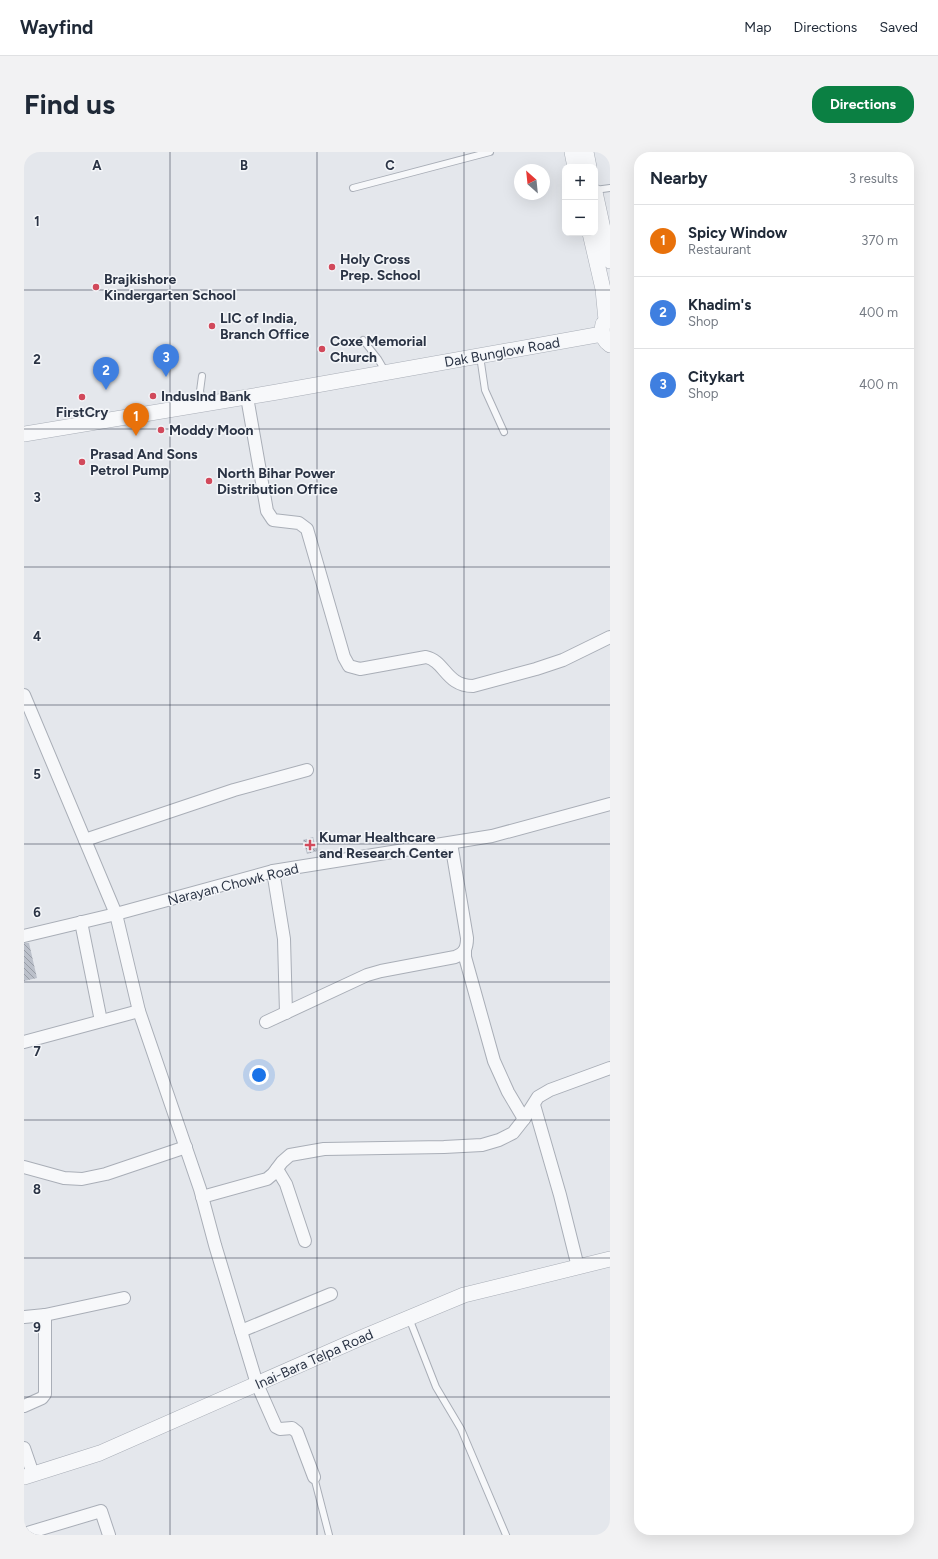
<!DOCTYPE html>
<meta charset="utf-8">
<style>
body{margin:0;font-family:Figtree,sans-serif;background:#f2f2f3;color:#1f2937}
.controls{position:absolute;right:12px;top:12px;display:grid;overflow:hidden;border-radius:8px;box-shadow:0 4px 16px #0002}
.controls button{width:36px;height:36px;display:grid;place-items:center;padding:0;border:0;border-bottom:1px solid #e0e1e3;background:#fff;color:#1f2937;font:20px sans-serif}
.compass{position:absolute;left:490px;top:12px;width:36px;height:36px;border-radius:50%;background:#fff;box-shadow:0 4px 16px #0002;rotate:333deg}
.you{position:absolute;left:235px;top:923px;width:14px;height:14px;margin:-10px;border:3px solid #fff;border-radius:50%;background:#1a73e8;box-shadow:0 0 0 6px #1a73e833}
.badge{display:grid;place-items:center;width:26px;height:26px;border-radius:50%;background:#0b8043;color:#fff;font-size:13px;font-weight:700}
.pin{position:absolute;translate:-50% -33px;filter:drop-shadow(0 1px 2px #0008)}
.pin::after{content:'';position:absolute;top:21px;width:14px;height:12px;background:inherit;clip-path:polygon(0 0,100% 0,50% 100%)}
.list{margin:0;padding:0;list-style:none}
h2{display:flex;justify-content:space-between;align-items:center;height:52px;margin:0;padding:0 16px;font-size:17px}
h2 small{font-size:13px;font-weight:400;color:#747a83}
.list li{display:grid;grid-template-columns:26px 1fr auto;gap:12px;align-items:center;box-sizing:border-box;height:72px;padding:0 16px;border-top:1px solid #e0e1e3}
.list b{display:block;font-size:15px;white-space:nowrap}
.list p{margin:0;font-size:13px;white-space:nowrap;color:#747a83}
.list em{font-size:13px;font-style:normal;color:#747a83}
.map{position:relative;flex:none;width:586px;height:1383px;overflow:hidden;border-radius:16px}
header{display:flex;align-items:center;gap:24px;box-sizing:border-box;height:56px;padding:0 20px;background:#fff;border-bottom:1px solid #e0e1e3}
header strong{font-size:19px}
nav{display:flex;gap:22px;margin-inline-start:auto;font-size:14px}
.intro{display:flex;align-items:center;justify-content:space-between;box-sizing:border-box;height:96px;padding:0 24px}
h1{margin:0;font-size:28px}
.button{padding:10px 18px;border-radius:16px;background:#0b8043;color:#fff;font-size:14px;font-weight:700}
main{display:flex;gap:24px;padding:0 24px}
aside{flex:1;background:#fff;border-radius:16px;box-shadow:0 4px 16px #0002}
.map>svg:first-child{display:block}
.building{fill:url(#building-back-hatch)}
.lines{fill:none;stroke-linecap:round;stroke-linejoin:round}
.service-casing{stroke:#a9aeb7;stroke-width:8}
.minor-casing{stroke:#a9aeb7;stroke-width:14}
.tertiary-casing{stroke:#a9aeb7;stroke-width:16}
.service{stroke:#f7f8fa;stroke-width:6}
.minor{stroke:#f7f8fa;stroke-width:12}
.tertiary{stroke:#f7f8fa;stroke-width:15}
.grid{fill:none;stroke:#2b3445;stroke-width:1;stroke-opacity:0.55}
.poi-dot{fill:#d1495b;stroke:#f4f6f9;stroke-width:1.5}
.labels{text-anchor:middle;stroke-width:3;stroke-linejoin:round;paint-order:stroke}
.poi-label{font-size:14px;font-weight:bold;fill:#2b3445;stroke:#f4f6f9;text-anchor:start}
.street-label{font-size:14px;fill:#2b3445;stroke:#f4f6f9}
.grid-label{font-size:13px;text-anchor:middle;font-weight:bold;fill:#2b3445;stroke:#f4f6f9;stroke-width:3;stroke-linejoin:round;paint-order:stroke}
</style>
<header>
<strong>Wayfind</strong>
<nav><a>Map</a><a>Directions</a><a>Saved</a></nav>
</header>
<div class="intro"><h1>Find us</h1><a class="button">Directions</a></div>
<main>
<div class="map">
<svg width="586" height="1383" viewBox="0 0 586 1383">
<defs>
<pattern id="building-back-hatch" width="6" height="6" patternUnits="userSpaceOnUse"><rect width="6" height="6" fill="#bbc0ca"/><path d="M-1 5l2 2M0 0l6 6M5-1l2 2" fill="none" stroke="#989da6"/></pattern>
</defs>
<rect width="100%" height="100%" fill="#e4e7ec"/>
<g class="building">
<path d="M289,685l4,14 -10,3 -4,-14z"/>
<path d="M0,791h5l8,35 -13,3z"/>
</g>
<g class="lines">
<defs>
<g id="service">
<path d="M329,36l137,-36"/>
<path d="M571,38l15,-2"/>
<path d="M339,188l15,19 7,12"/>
<path d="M456,204l5,34 19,42"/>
<path d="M178,224l-2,15 3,13"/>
<path d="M385,1166l27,69 25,42 45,106"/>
<path d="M290,1325l15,58"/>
</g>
<g id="minor">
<path d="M223,245l20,114 6,9 26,3 8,6 37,128 5,9 11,3 66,-12c19,4 20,29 47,29l63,-17 27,-9 47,-23"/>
<path d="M0,543l92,219 23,97 61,178 15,56 42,139 19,43 4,2 12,-1 5,4 17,45"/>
<path d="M61,688l149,-50 73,-20"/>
<path d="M249,719l11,68 2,74"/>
<path d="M57,770l20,99"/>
<path d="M0,784l92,-22 157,-43 219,-35 118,-32"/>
<path d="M441,798v7l29,104 14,31 16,27"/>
<path d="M242,870l101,-47 14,-4 74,-14c10,-4 12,-9 12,-19l-16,-95"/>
<path d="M0,890l115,-31"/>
<path d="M510,953l26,90 18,72"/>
<path d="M0,1015l40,11 18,1 24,-5 80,-27"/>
<path d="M253,1017l9,15 19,57"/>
<path d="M178,1045l65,-18 6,-5 9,-12 8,-7 34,-6 120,-2 38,-2 17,-5 14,-7 11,-14 14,-22 12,-7 60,-22"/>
<path d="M0,1165l21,-2 79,-17"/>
<path d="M217,1179l90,-37"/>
<path d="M0,1254l18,-8 3,-4v-79"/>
<path d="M0,1296l9,26"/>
<path d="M0,1382l77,-23 8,24"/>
</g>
<g id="tertiary">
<path d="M548,0l3,15"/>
<path d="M562,0l3,15"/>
<path d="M571,40l15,69"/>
<path d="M566,81l13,56 3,31"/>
<path d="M579,172c-2,9 0,16 7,21"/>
<path d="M0,282l253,-42 325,-58"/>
<path d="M0,1325l76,-24 263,-116 101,-42 146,-36"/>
</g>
</defs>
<use href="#service" class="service-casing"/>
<use href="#minor" class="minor-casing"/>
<use href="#tertiary" class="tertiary-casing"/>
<use href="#service" class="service"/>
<use href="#minor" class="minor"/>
<use href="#tertiary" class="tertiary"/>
</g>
<path class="grid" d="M146,0v1383M293,0v1383M440,0v1383M0,138h586M0,277h586M0,415h586M0,553h586M0,692h586M0,830h586M0,968h586M0,1106h586M0,1245h586"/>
<g class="poi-dot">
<circle cx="308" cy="115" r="4"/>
<circle cx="72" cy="135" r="4"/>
<circle cx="188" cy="174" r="4"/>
<circle cx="298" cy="197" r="4"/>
<circle cx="129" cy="244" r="4"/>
<circle cx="58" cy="245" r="4"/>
<circle cx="137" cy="278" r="4"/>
<circle cx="58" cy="310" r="4"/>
<circle cx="185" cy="329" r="4"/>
<path d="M284 687h4v4h4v4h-4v4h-4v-4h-4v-4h4z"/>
</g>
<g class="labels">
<g class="poi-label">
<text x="316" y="112">Holy Cross<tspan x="316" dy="16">Prep. School</tspan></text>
<text x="80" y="132">Brajkishore<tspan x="80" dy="16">Kindergarten School</tspan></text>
<text x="196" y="171">LIC of India,<tspan x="196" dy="16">Branch Office</tspan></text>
<text x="306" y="194">Coxe Memorial<tspan x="306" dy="16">Church</tspan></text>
<text x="137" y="249">IndusInd Bank</text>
<text x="58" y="265" text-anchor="middle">FirstCry</text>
<text x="145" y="283">Moddy Moon</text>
<text x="66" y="307">Prasad And Sons<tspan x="66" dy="16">Petrol Pump</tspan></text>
<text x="193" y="326">North Bihar Power<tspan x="193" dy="16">Distribution Office</tspan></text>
<text x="295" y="690">Kumar Healthcare<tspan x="295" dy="16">and Research Center</tspan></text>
</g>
<g class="street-label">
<text transform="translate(478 200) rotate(-10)" y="5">Dak Bunglow Road</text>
<text transform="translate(209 732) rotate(-14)" y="5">Narayan Chowk Road</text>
<text transform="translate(290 1207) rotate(-24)" y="5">Inai-Bara Telpa Road</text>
</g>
</g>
<g class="grid-label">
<text x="73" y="18">A</text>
<text x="220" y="18">B</text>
<text x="366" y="18">C</text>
<text x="13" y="74">1</text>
<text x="13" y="212">2</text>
<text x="13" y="350">3</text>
<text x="13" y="489">4</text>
<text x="13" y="627">5</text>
<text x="13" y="765">6</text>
<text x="13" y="904">7</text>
<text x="13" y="1042">8</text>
<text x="13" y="1180">9</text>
</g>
</svg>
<div class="controls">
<button>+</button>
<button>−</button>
</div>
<svg class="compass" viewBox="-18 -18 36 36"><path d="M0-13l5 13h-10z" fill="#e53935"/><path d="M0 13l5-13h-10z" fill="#747a83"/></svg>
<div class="you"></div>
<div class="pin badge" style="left:112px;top:284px;background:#e8710a">1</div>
<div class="pin badge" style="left:82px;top:238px;background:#3f7fe0">2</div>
<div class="pin badge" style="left:142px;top:225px;background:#3f7fe0">3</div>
</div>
<aside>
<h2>Nearby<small>3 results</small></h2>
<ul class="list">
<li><span class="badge" style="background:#e8710a">1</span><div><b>Spicy Window</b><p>Restaurant</p></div><em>370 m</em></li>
<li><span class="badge" style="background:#3f7fe0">2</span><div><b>Khadim's</b><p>Shop</p></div><em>400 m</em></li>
<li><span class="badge" style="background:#3f7fe0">3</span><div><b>Citykart</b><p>Shop</p></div><em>400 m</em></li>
</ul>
</aside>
</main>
